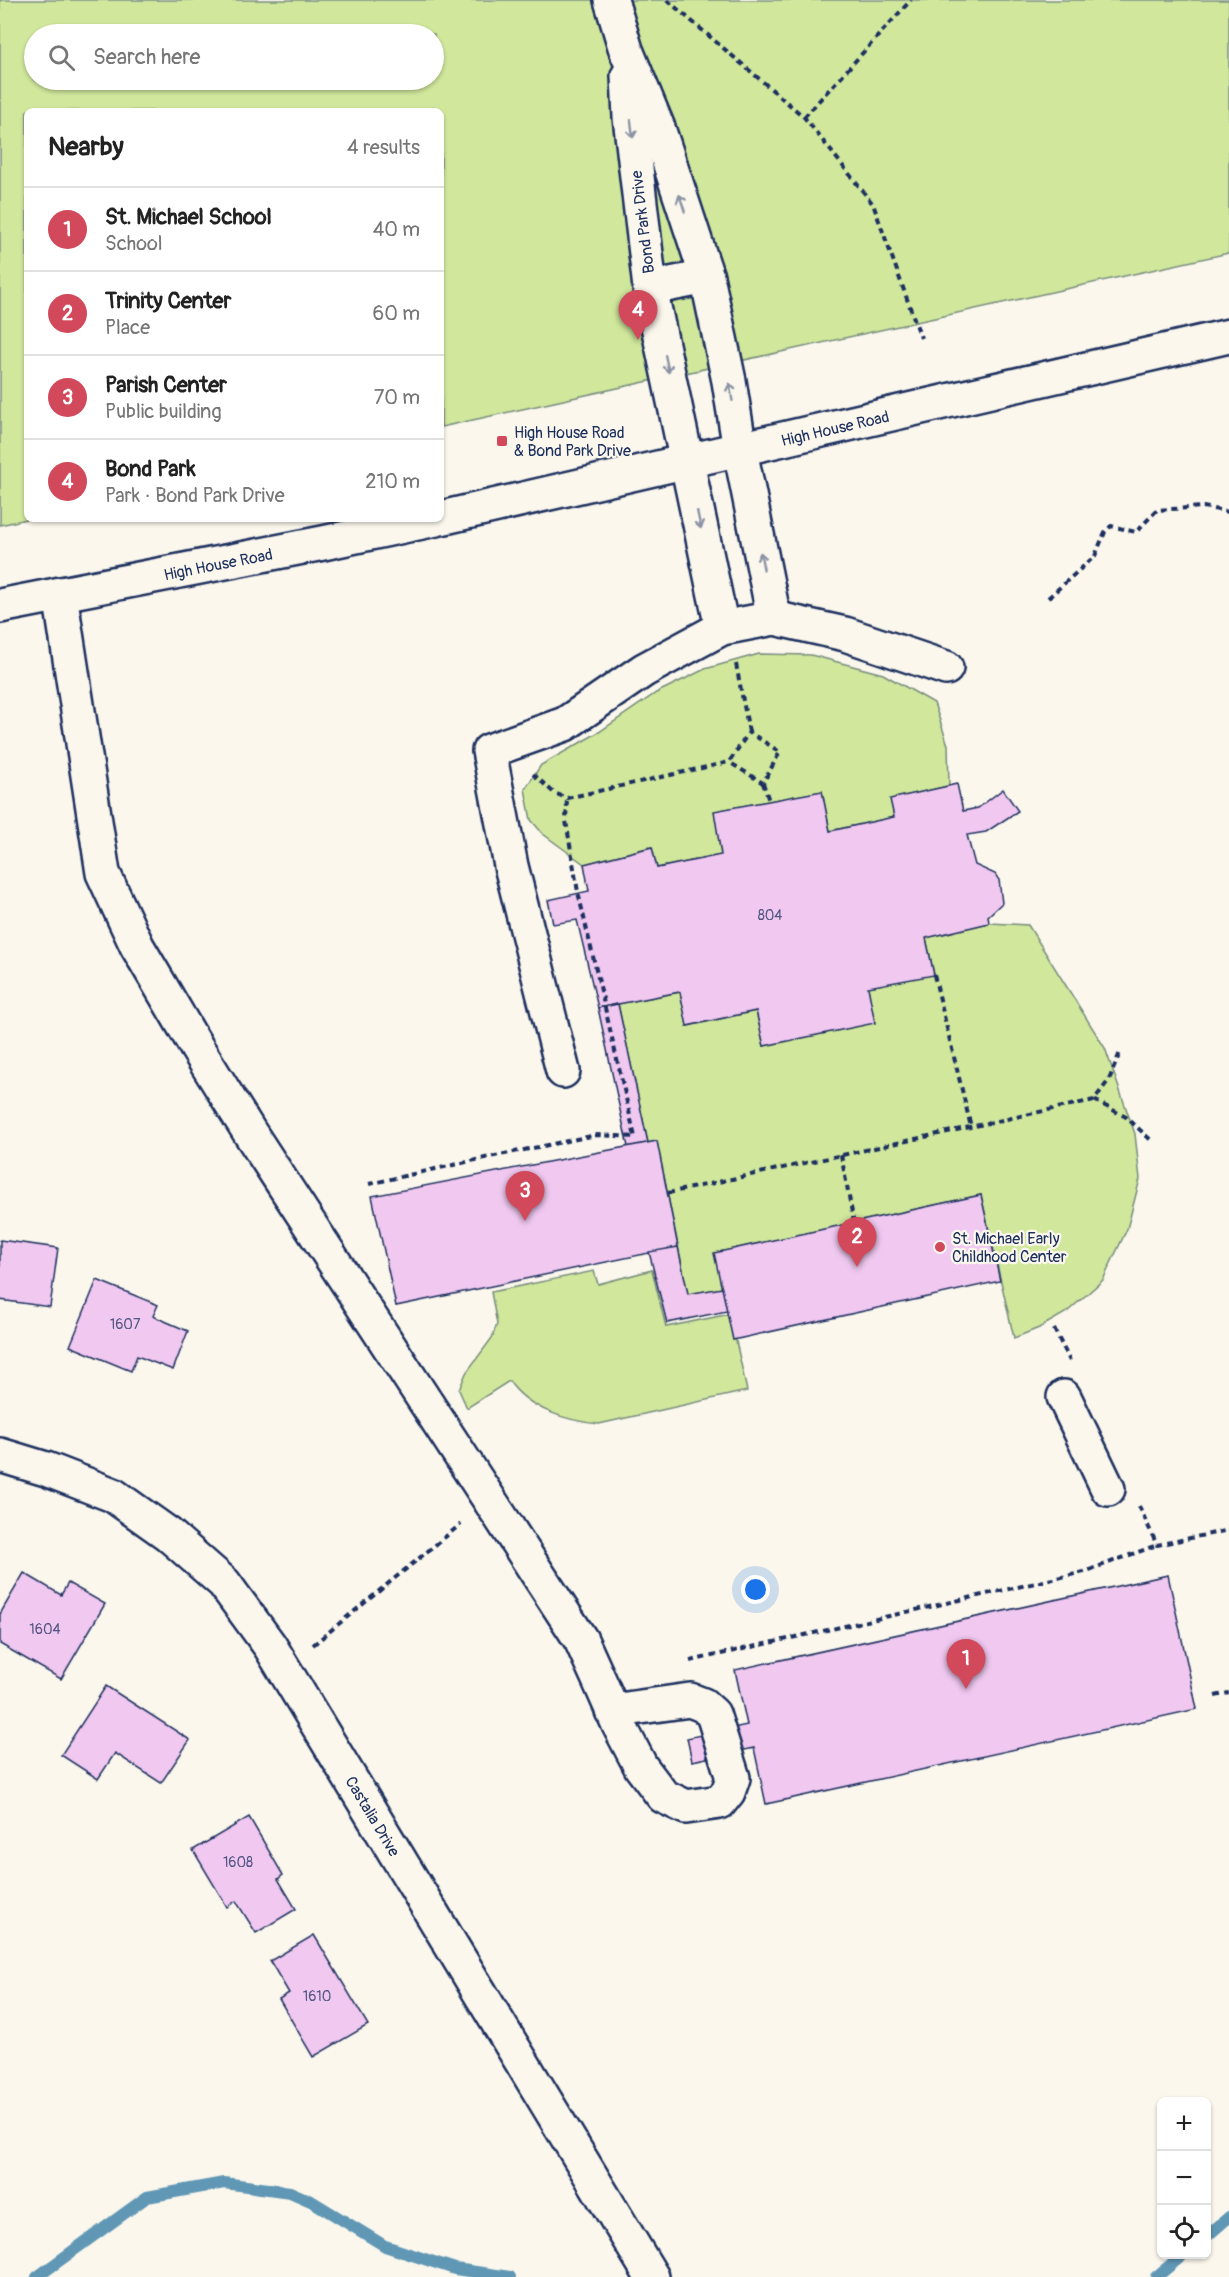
<!DOCTYPE html>
<meta charset="utf-8">
<style>
body{margin:0;font-family:Pangolin,sans-serif;background:#f2f2f2;color:#222}
.controls{position:absolute;right:18px;bottom:18px;display:grid;overflow:hidden;border-radius:9px;box-shadow:0 2px 4px #0004}
.controls button{width:54px;height:54px;display:grid;place-items:center;padding:0;border:0;border-bottom:2px solid #e0e0e0;background:#fff;color:#222;font:30px sans-serif}
.you{position:absolute;left:756px;top:1590px;width:21px;height:21px;margin:-15px;border:4px solid #fff;border-radius:50%;background:#1a73e8;box-shadow:0 0 0 9px #1a73e833}
.badge{display:grid;place-items:center;width:39px;height:39px;border-radius:50%;background:#d1495b;color:#fff;font-size:20px;font-weight:700}
.pin{position:absolute;translate:-50% -50px;filter:drop-shadow(0 2px 3px #0008)}
.pin::after{content:'';position:absolute;top:32px;width:21px;height:18px;background:inherit;clip-path:polygon(0 0,100% 0,50% 100%)}
.list{margin:0;padding:0;list-style:none}
h2{display:flex;justify-content:space-between;align-items:center;height:78px;margin:0;padding:0 24px;font-size:26px}
h2 small{font-size:20px;font-weight:400;color:#767676}
.list li{display:grid;grid-template-columns:39px 1fr auto;gap:18px;align-items:center;box-sizing:border-box;height:84px;padding:0 24px;border-top:2px solid #e0e0e0}
.list b{display:block;font-size:22px;white-space:nowrap}
.list p{margin:0;font-size:20px;white-space:nowrap;color:#767676}
.list em{font-size:20px;font-style:normal;color:#767676}
.icon{flex:none;width:33px;height:33px;fill:none;stroke:currentColor;stroke-width:2;stroke-linecap:round;stroke-linejoin:round}
.map{position:relative;flex:none;width:1229px;height:2277px;overflow:hidden}
.search{position:absolute;background:#fff;box-shadow:0 2px 4px #0004;left:24px;top:24px;width:420px;height:66px;display:flex;align-items:center;gap:15px;box-sizing:border-box;padding:0 21px;border-radius:33px;color:#767676;font-size:22px}
.panel{position:absolute;background:#fff;box-shadow:0 2px 4px #0004;left:24px;top:108px;width:420px;height:414px;border-radius:9px}
.map>svg:first-child{display:block}
.green{fill:#d0e79c;stroke:#768b7d;stroke-width:1.5;fill-rule:evenodd}
.lines{fill:none;stroke-linecap:round;stroke-linejoin:round}
.stream{stroke:#6197b5;stroke-width:12}
.building{fill:#f0c8f0;stroke:#1b2f5e;stroke-width:1.5}
.minor-casing{stroke:#1b2f5e;stroke-width:38}
.major-casing{stroke:#1b2f5e;stroke-width:38}
.path{stroke:#1b2f5e;stroke-width:4;stroke-dasharray:6 4.5;stroke-linecap:butt}
.minor{stroke:#fbf7ec;stroke-width:33}
.major{stroke:#fbf7ec;stroke-width:33}
.oneway{stroke:#8b93a5}
.poi-dot{fill:#d1495b;stroke:#fbf7ec;stroke-width:2}
.labels{text-anchor:middle;stroke-width:4.5;stroke-linejoin:round;paint-order:stroke}
.number-label{font-size:14px;fill:#505582}
.street-label{font-size:16px;fill:#1b2f5e;stroke:#fbf7ec}
.poi-label{font-size:16px;fill:#1b2f5e;stroke:#fbf7ec;text-anchor:start}
</style>
<div class="map">
<svg width="1229" height="2277" viewBox="0 0 1229 2277">
<rect width="100%" height="100%" fill="#fbf7ec"/>
<filter id="ink" filterUnits="userSpaceOnUse"><feTurbulence type="fractalNoise" baseFrequency=".0167" numOctaves="2"/><feDisplacementMap in="SourceGraphic" scale="12" xChannelSelector="R" yChannelSelector="G"/><feConvolveMatrix kernelMatrix="1 2 1 2 8 2 1 2 1" color-interpolation-filters="sRGB"/></filter>
<g filter="url(#ink)">
<g class="green">
<path d="M0,0h1229v253l-788,174v-316h-414v408l-27,6zM34,34h400v46h-400z"/>
<path d="M759,654l52,1 72,19 51,29 14,42 1,41 -58,13 3,18 -64,14 -8,-40 -107,20 6,44 -64,13 -6,-21 -67,17 -41,-30 -12,-14 -6,-31 16,-24 58,-33 57,-39 49,-24z"/>
<path d="M989,923l39,2 77,123 30,86 5,45 -13,50 -24,51 -36,32 -28,16 -25,10 -33,-143 -266,58 7,35 -34,6 -31,-152 -9,1 -30,-139 62,-12 8,34 68,-15 8,35 104,-59 66,-13 -8,-36z"/>
<path d="M652,1270l14,57 64,-13 17,77 -148,33c-32,-3 -71,-15 -90,-43l-42,27 -8,-18 7,-17 26,-35 5,-14 -6,-32 103,-21 4,13z"/>
</g>
<g class="lines">
<g class="stream">
<path d="M1206,2237l23,-20"/>
<path d="M37,2277l110,-80 77,-14 66,9 23,10 72,44 70,23 55,8"/>
<path d="M1156,2277l28,-23"/>
</g>
</g>
<g class="building">
<path d="M957,784l6,27 15,-3 25,-19 15,22 -32,21 -19,3 8,30 20,9 4,6 3,23 -14,13 1,7 -63,15 8,37 -66,12 7,36 -111,23 -8,-35 -69,15 -7,-34 -82,16 -21,-88 -24,4 -5,-24 41,-9 -5,-27 68,-17 5,21 64,-13 -7,-44 108,-20 8,40 64,-14 -4,-18z"/>
<path d="M618,1004l30,139 -20,4 -30,-139z"/>
<path d="M657,1141l21,106 -282,59 -24,-110z"/>
<path d="M981,1195l19,86 -267,59 -19,-87z"/>
<path d="M0,1240l58,8 -8,59 -50,-7z"/>
<path d="M678,1247l10,47 34,-6 5,23 -60,12 -18,-71z"/>
<path d="M97,1280l61,25 -5,11 35,15 -15,39 -36,-14 -6,15 -61,-25z"/>
<path d="M24,1573l37,22 7,-12 37,21 -44,75 -61,-35v-30z"/>
<path d="M1168,1575l29,134 -431,95 -12,-56 -62,13 -5,-23 60,-13 -12,-55z"/>
<path d="M106,1686l84,54 -29,43 -46,-30 -17,26 -37,-24z"/>
<path d="M249,1817l34,58 -5,4 18,30 -40,24 -20,-32 -9,6 -34,-57z"/>
<path d="M314,1935l54,90 -55,32 -34,-58 10,-6 -19,-32z"/>
</g>
<g class="lines">
<defs>
<g id="minor">
<path d="M611,0l15,50 32,78 49,149 22,104 11,69 34,168"/>
<path d="M628,76l2,41 20,171 72,340"/>
<path d="M650,288l57,-11"/>
<path d="M60,594l43,279 34,73 60,102 53,85 331,507 19,42 19,43 22,42 22,29 23,11 34,-5 8,-10 5,-14 -20,-64 -10,-9 -13,-5 -78,11"/>
<path d="M563,1071l-52,-205 -22,-115 76,-27 79,-54 78,-42 52,-10 71,16 101,34"/>
<path d="M1064,1397l44,92"/>
<path d="M0,1455l46,14 67,26 55,39 56,49 46,63 382,631"/>
</g>
<g id="major">
<path d="M441,518l788,-182"/>
<path d="M0,606l323,-63 113,-24"/>
</g>
</defs>
<use href="#minor" class="minor-casing"/>
<use href="#major" class="major-casing"/>
<g class="path">
<path d="M667,0l137,117 69,87 48,134"/>
<path d="M804,117l107,-117"/>
<path d="M1048,598l47,-42 10,-24 6,-6 25,6 21,-22 46,-3 26,5"/>
<path d="M736,664l13,68"/>
<path d="M533,774l21,19 13,5 162,-36 20,-30 31,20 -17,31 -34,-21"/>
<path d="M763,783l6,18"/>
<path d="M934,975l37,152"/>
<path d="M1094,1100l32,17 26,24"/>
<path d="M841,1155l13,68"/>
<path d="M369,1184l102,-23 125,-26 39,2 -57,-245 -12,-71 1,-23"/>
<path d="M668,1193l426,-93 15,-20 12,-30"/>
<path d="M1054,1329l16,32"/>
<path d="M1139,1506l18,39 72,-15"/>
<path d="M313,1645l148,-121"/>
<path d="M690,1661l394,-89 73,-27"/>
<path d="M1215,1696l14,-3"/>
</g>
<use href="#minor" class="minor"/>
<use href="#major" class="major"/>
</g>
<defs><path id="oneway-shaft" d="M-6 0H5M1.5-3L5.5 0L1.5 3" fill="none" stroke-width="1.6" stroke-linecap="round" stroke-linejoin="round" transform="scale(1.5)"/></defs>
<g class="oneway">
<use href="#oneway-shaft" transform="translate(632 129) rotate(83)"/>
<use href="#oneway-shaft" transform="translate(682 203) rotate(-108)"/>
<use href="#oneway-shaft" transform="translate(667 364) rotate(78)"/>
<use href="#oneway-shaft" transform="translate(731 392) rotate(-99)"/>
<use href="#oneway-shaft" transform="translate(699 520) rotate(78)"/>
<use href="#oneway-shaft" transform="translate(762 561) rotate(-101)"/>
</g>
</g>
<g class="poi-dot">
<rect x="496" y="435" width="12" height="12" rx="3"/>
<circle cx="940" cy="1247" r="6"/>
</g>
<g class="labels">
<g class="number-label">
<text x="770" y="920">804</text>
<text x="125" y="1329">1607</text>
<text x="45" y="1634">1604</text>
<text x="238" y="1867">1608</text>
<text x="317" y="2001">1610</text>
</g>
<g class="street-label">
<text transform="translate(642 222) rotate(-97)" y="6">Bond Park Drive</text>
<text transform="translate(835 428) rotate(-13)" y="6">High House Road</text>
<text transform="translate(218 564) rotate(-11)" y="6">High House Road</text>
<text transform="translate(373 1816) rotate(59)" y="6">Castalia Drive</text>
</g>
<g class="poi-label">
<text x="514" y="438">High House Road<tspan x="514" dy="18">&amp; Bond Park Drive</tspan></text>
<text x="952" y="1244">St. Michael Early<tspan x="952" dy="18">Childhood Center</tspan></text>
</g>
</g>
</svg>
<div class="controls">
<button>+</button>
<button>−</button>
<button><svg class="icon" aria-label="locate" viewBox="0 0 24 24"><circle cx="12" cy="12" r="6"/><path d="M12 2v4M12 18v4M2 12h4M18 12h4"/></svg></button>
</div>
<div class="you"></div>
<div class="pin badge" style="left:966px;top:1689px">1</div>
<div class="pin badge" style="left:857px;top:1267px">2</div>
<div class="pin badge" style="left:525px;top:1221px">3</div>
<div class="pin badge" style="left:638px;top:340px">4</div>
<div class="search"><svg class="icon" aria-label="search" viewBox="0 0 24 24"><circle cx="10" cy="10" r="6"/><path d="M15 15l6 6"/></svg>Search here</div>
<section class="panel">
<h2>Nearby<small>4 results</small></h2>
<ul class="list">
<li><span class="badge">1</span><div><b>St. Michael School</b><p>School</p></div><em>40 m</em></li>
<li><span class="badge">2</span><div><b>Trinity Center</b><p>Place</p></div><em>60 m</em></li>
<li><span class="badge">3</span><div><b>Parish Center</b><p>Public building</p></div><em>70 m</em></li>
<li><span class="badge">4</span><div><b>Bond Park</b><p>Park · Bond Park Drive</p></div><em>210 m</em></li>
</ul>
</section>
</div>
